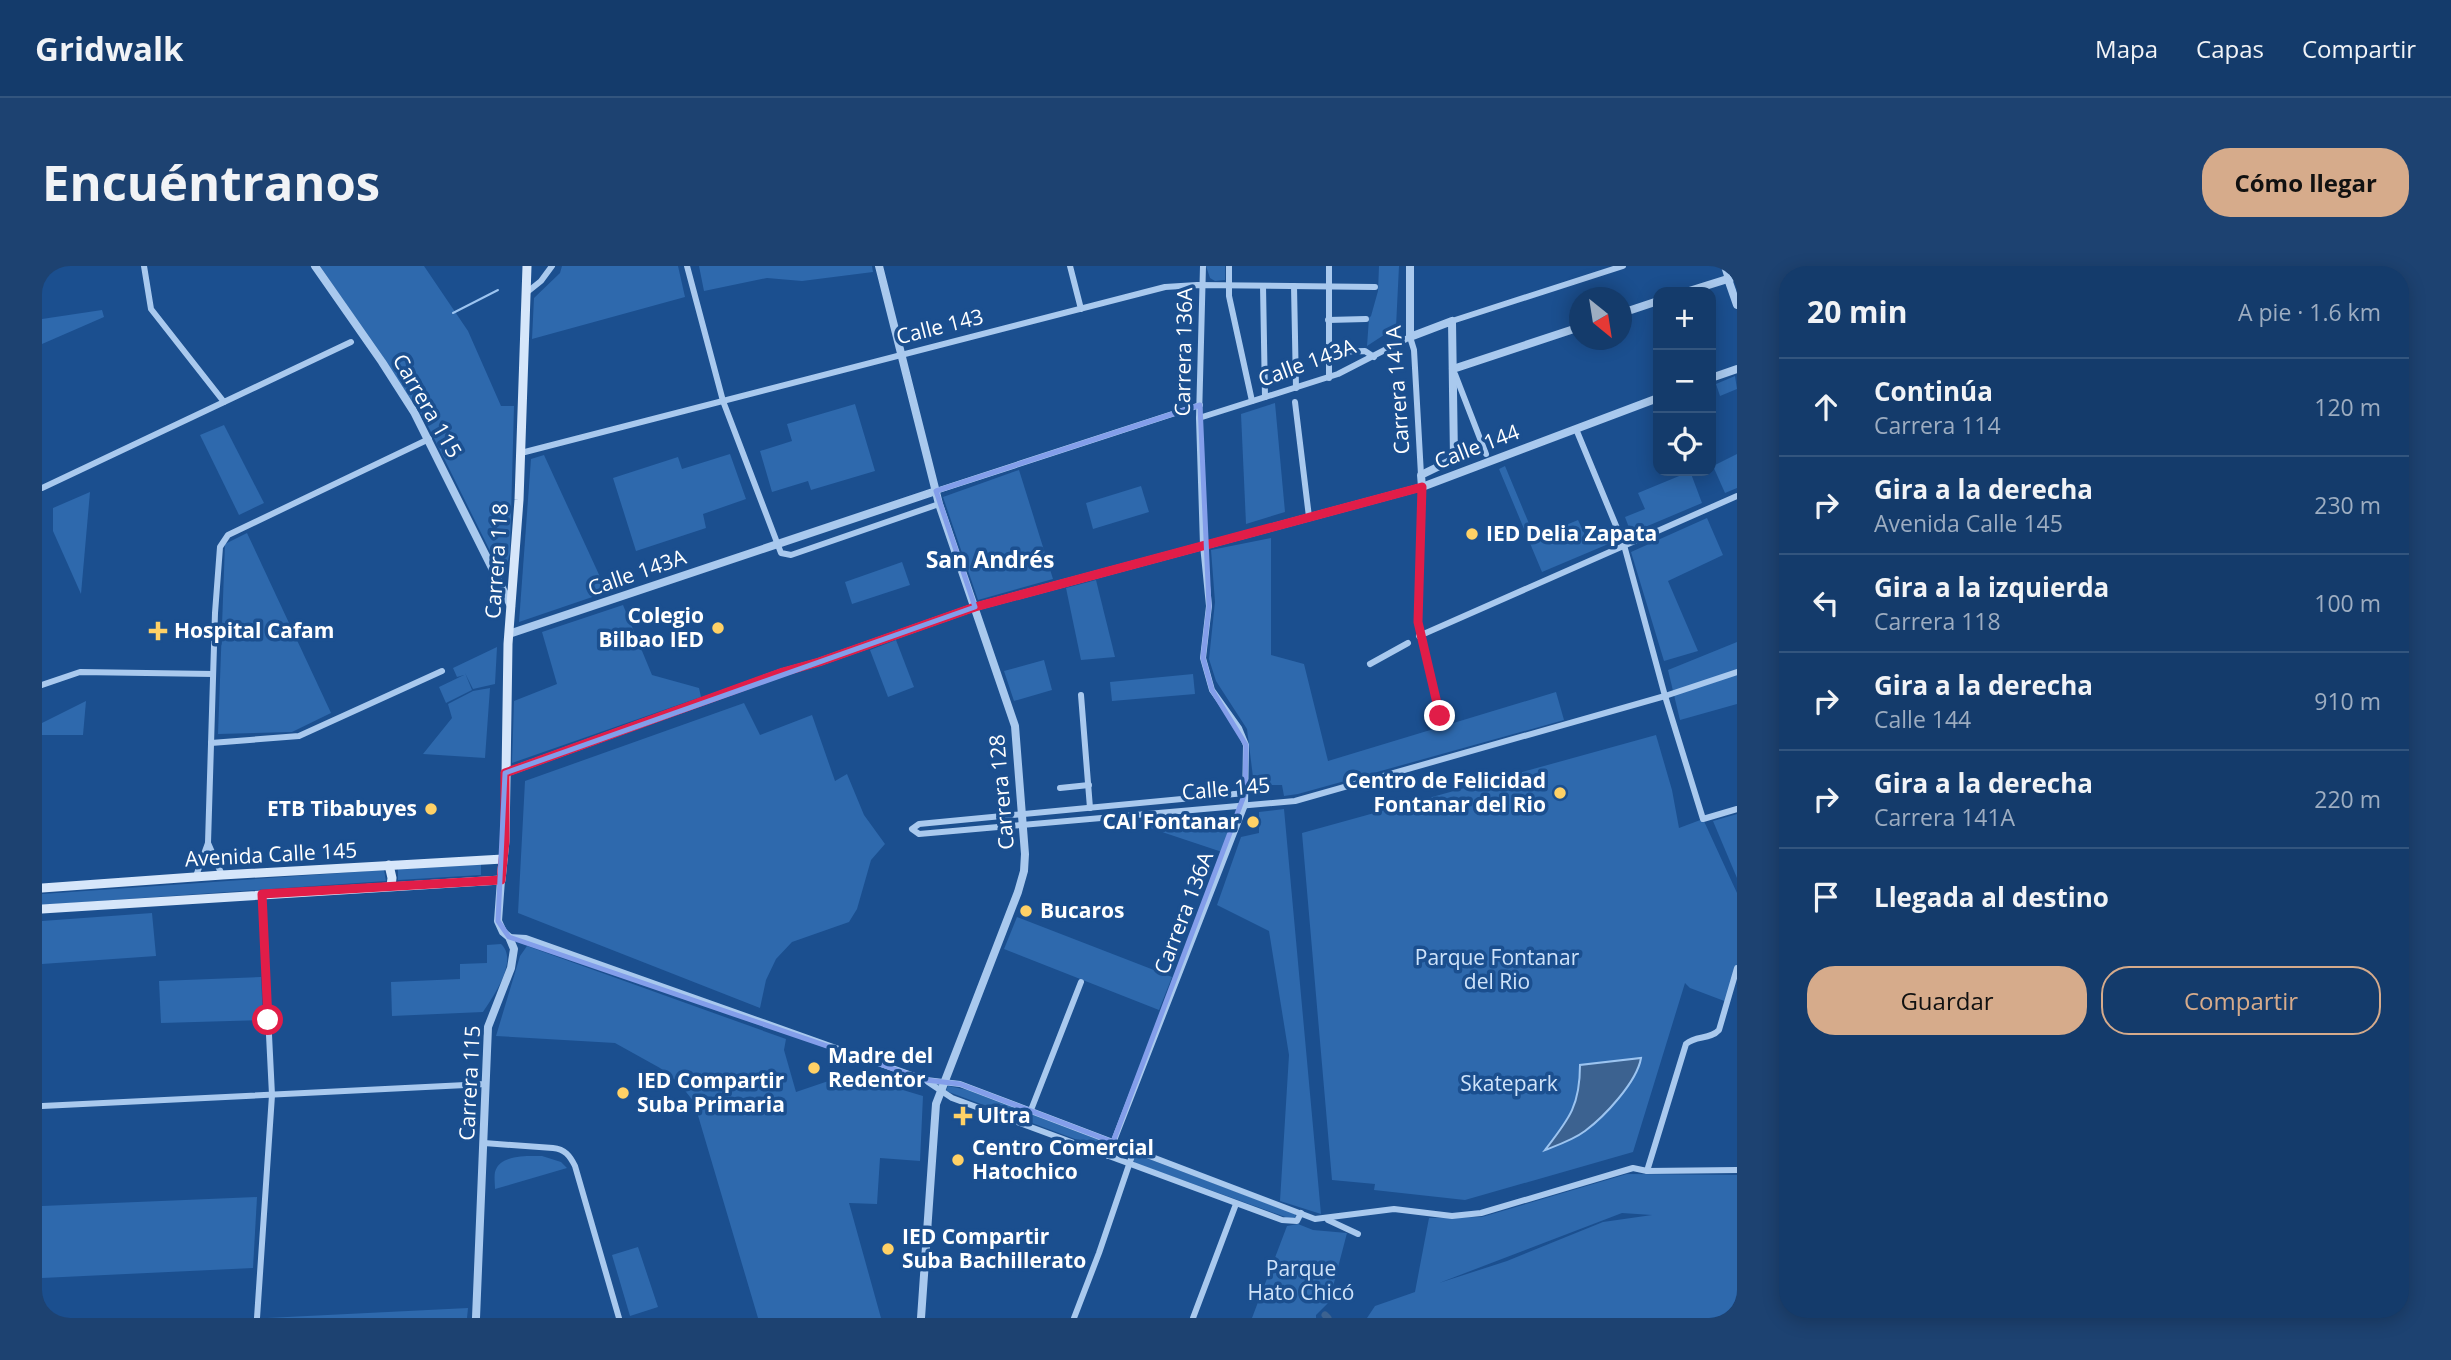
<!DOCTYPE html>
<html lang="es">
<meta charset="utf-8">
<style>
body{margin:0;font-family:"Open Sans",sans-serif;background:#1d4271;color:#f1f3f6}
.controls{position:absolute;right:21px;top:21px;display:grid;overflow:hidden;border-radius:14px;box-shadow:0 4px 18px #0003}
.controls button{width:63px;height:63px;display:grid;place-items:center;padding:0;border:0;border-bottom:2px solid #33557e;background:#143b6b;color:#f1f3f6;font:35px sans-serif}
.compass{position:absolute;left:1527px;top:21px;width:63px;height:63px;border-radius:50%;background:#143b6b;box-shadow:0 4px 18px #0003;rotate:150deg}
.stop{position:absolute;width:21px;height:21px;margin:-16px;border:5px solid #e11d48;border-radius:50%;background:#fff}
.stop.end{background:#e11d48;border-color:#fff;box-shadow:0 2px 7px #0008}
.list{margin:0;padding:0;list-style:none}
h2{display:flex;justify-content:space-between;align-items:center;height:91px;margin:0;padding:0 28px;font-size:30px}
h2 small{font-size:23px;font-weight:400;color:#9dadc1}
.list li{display:grid;grid-template-columns:46px 1fr auto;gap:21px;align-items:center;box-sizing:border-box;height:98px;padding:0 28px;border-top:2px solid #33557e}
.list b{display:block;font-size:26px;white-space:nowrap}
.list p{margin:0;font-size:23px;white-space:nowrap;color:#9dadc1}
.list em{font-size:23px;font-style:normal;color:#9dadc1}
.actions{display:flex;gap:14px;padding:21px 28px}
.actions a{flex:1;padding:16px 0;border:2px solid #d6ab8b;border-radius:28px;text-align:center;font-size:24px;color:#d6ab8b}
.actions .main{background:#d6ab8b;color:#111}
.icon{flex:none;width:38px;height:38px;fill:none;stroke:currentColor;stroke-width:2;stroke-linecap:round;stroke-linejoin:round}
.map{position:relative;flex:none;width:1695px;height:1052px;overflow:hidden;border-radius:28px}
header{display:flex;align-items:center;gap:42px;box-sizing:border-box;height:98px;padding:0 35px;background:#143b6b;border-bottom:2px solid #33557e}
header strong{font-size:33px}
nav{display:flex;gap:38px;margin-inline-start:auto;font-size:24px}
.intro{display:flex;align-items:center;justify-content:space-between;box-sizing:border-box;height:168px;padding:0 42px}
h1{margin:0;font-size:49px}
.button{padding:18px 32px;border-radius:28px;background:#d6ab8b;color:#111;font-size:24px;font-weight:700}
main{display:flex;gap:42px;padding:0 42px}
aside{flex:1;background:#143b6b;border-radius:28px;box-shadow:0 4px 18px #0003}
.map>svg:first-child{display:block}
.green{fill:#2e69ad;fill-rule:evenodd}
.water{fill:#3c6290;stroke:#9cc4f0;stroke-width:2}
.lines{fill:none;stroke-linecap:round;stroke-linejoin:round}
.stream{stroke:#9cc4f0;stroke-width:2}
.canal{stroke:#3c6290;stroke-width:7}
.minor{stroke:#a9c9ee;stroke-width:6}
.tertiary{stroke:#a9c9ee;stroke-width:8}
.secondary{stroke:#d6e6fa;stroke-width:9}
.route{stroke:#e11d48;stroke-width:9}
.marked{fill:none;stroke:#839eea;stroke-width:5;stroke-linejoin:round}
.poi-dot{fill:#ffd166;stroke:#1b4f8f;stroke-width:2.5}
.labels{text-anchor:middle;stroke-width:7;stroke-linejoin:round;paint-order:stroke}
.street-label{font-size:21px;fill:#fff;stroke:#1b4f8f}
.poi-label{font-size:21px;font-weight:bold;fill:#fff;stroke:#1b4f8f;text-anchor:start}
.park-label{font-size:21px;fill:#cfe3fa;stroke:#1b4f8f}
.neighbourhood-label{font-size:23px;font-weight:bold;fill:#fff;stroke:#1b4f8f}
</style>
<header>
<strong>Gridwalk</strong>
<nav><a>Mapa</a><a>Capas</a><a>Compartir</a></nav>
</header>
<div class="intro"><h1>Encuéntranos</h1><a class="button">Cómo llegar</a></div>
<main>
<div class="map">
<svg width="1695" height="1052" viewBox="0 0 1695 1052">
<rect width="100%" height="100%" fill="#1b4f8f"/>
<g class="green">
<path d="M278,0h104l44,65 33,75h13l-4,147c-2,7 -2,12 -10,14l-4,-4 -71,-143z"/>
<path d="M520,0h116l7,31 -153,42 2,-41 26,-25z"/>
<path d="M657,0h173l1,6 -71,9 -35,-3 -63,13z"/>
<path d="M1164,0h19v14l-10,1 -5,-3z"/>
<path d="M1337,0h20l-3,61 -29,19 2,-28 2,-2 7,-25z"/>
<path d="M60,44l2,7 -62,27v-25z"/>
<path d="M1693,110l2,13 -17,7 -4,-12z"/>
<path d="M1233,137l10,109 -39,12 -5,-110z"/>
<path d="M813,138l20,67 -64,19 -3,-9 -36,11 -12,-41 32,-10 -5,-17z"/>
<path d="M182,159l40,78 -25,12 -39,-80z"/>
<path d="M688,188l16,45 -43,15 3,14 -70,23 -23,-73 65,-21 4,12z"/>
<path d="M1695,188v34l-12,5 -12,-27z"/>
<path d="M502,189l63,137 -88,30 12,-163z"/>
<path d="M1463,200l30,72 43,-18 8,17 21,-9 6,14 -71,30 -43,-103z"/>
<path d="M977,204l34,109 -75,21 -35,-103z"/>
<path d="M1641,205h7l12,32 -71,30 -6,-16 20,-8 -7,-16 46,-19z"/>
<path d="M1099,220l8,26 -56,17 -7,-26z"/>
<path d="M48,226l-9,102 -28,-63v-23z"/>
<path d="M1665,252l16,37 -55,26 30,70 -34,10 -33,-109z"/>
<path d="M205,267l84,180 -39,19 -74,2 7,-190z"/>
<path d="M1229,272v117l33,9 24,97 228,-69 8,28 -266,74 -14,2 -2,-11h-28l-7,-56 -31,-48 -7,-22 6,-57 -4,-52z"/>
<path d="M860,296l8,23 -58,19 -7,-22z"/>
<path d="M1054,314l19,77 -34,3 -15,-72z"/>
<path d="M581,339l29,70 47,13 2,9 -189,66 2,-62 43,-17 -15,-52z"/>
<path d="M854,374l18,47 -26,10 -18,-47z"/>
<path d="M1695,376v62l-57,16 -12,-50z"/>
<path d="M455,381l-2,37 -22,5 -8,-16 7,17 -26,13 -7,-16 25,-12 -7,2 -4,-9z"/>
<path d="M1002,394l8,30 -38,11 -10,-30z"/>
<path d="M1151,408l2,20 -83,7 -2,-19z"/>
<path d="M448,422l-5,70 -62,-4 29,-36 -4,-14 25,-13z"/>
<path d="M44,435l-3,34h-41v-12z"/>
<path d="M702,437l16,32 52,-20 23,66 12,-7 17,41 21,29 -14,16 -14,49 -8,13 -57,20 -16,17 -10,21 -6,28 -242,-95 7,-132z"/>
<path d="M1614,469l16,55 7,38 24,-9 34,74v78l-10,31 -37,-14 -5,-5 -52,169 -168,48 -91,-10 1,-6 -43,-4 -30,-347z"/>
<path d="M1242,543l37,405 -41,-13 9,-146 -20,-124 -52,-26 24,-68 18,-4v-21z"/>
<path d="M1695,548v64l-24,-57z"/>
<path d="M1183,550c14,9 3,23 -3,36l-81,-27z"/>
<path d="M439,598v11l-83,5v-12z"/>
<path d="M342,604l2,11 -344,24v-11z"/>
<path d="M110,647l4,43 -114,8v-43z"/>
<path d="M975,651l155,60 -13,33 -155,-61z"/>
<path d="M459,678c18,16 -8,53 -18,68l-91,4 -1,-34 69,-3v-15l27,-1v-18z"/>
<path d="M485,680l259,93 -2,11 12,42 53,-18 74,22 -3,65 -40,-3 -3,46 -28,-1 32,115h-123l-64,-216 -15,-19 -19,-15 -45,-25 -119,-7 24,-80z"/>
<path d="M219,711l2,43 -102,3 -2,-42z"/>
<path d="M906,820l20,4 134,51 -3,7 -153,-57z"/>
<path d="M1096,889l157,59 1,3 -5,2 -156,-56 -2,-3z"/>
<path d="M500,890l19,6 6,6 -72,21c0,-5 -1,-12 0,-17 5,-18 33,-16 47,-16z"/>
<path d="M1585,908l110,1v143h-370l8,-12 40,-14 14,-74 53,-1zM1580,947l30,2 -49,7 -96,39 -68,22z"/>
<path d="M215,931l-4,71 -211,10v-72z"/>
<path d="M1256,958l15,6 34,3 -18,69 -13,13v3h-64l35,-92z"/>
<path d="M596,981l20,60 -28,9 -18,-61z"/>
<path d="M426,1042l-1,10h-200z"/>
</g>
<path class="water" d="M1599,792c-4,24 -37,59 -56,73 -12,9 -27,14 -40,19 24,-31 35,-44 35,-85z"/>
<g class="lines">
<path class="stream" d="M411,47l45,-23"/>
<path class="canal" d="M1283,1049l3,3"/>
<g class="minor">
<path d="M102,0l7,43 73,93"/>
<path d="M645,0l36,135 58,152 10,2 148,-51"/>
<path d="M1028,0l11,43"/>
<path d="M1187,0v30l23,105"/>
<path d="M1682,0l4,13"/>
<path d="M1221,20l2,111"/>
<path d="M1252,20l2,102"/>
<path d="M484,27l15,-12 11,-15"/>
<path d="M1286,54l38,-1"/>
<path d="M1410,55l171,-55"/>
<path d="M1286,86l37,-1 9,6"/>
<path d="M1413,108l31,80"/>
<path d="M1287,112v-112"/>
<path d="M1253,136l14,115"/>
<path d="M1157,152l139,-44 72,-37 4,13 7,125"/>
<path d="M1534,163l48,116 41,151 38,123 34,-10"/>
<path d="M479,187l644,-166 32,-2 178,2"/>
<path d="M1380,221l-4,136 22,96"/>
<path d="M0,222l309,-146"/>
<path d="M894,225l264,-86"/>
<path d="M1377,370l318,-140"/>
<path d="M1328,398l38,-21"/>
<path d="M0,419l38,-13 133,2"/>
<path d="M1039,429l9,113"/>
<path d="M169,477l88,-7 143,-65"/>
<path d="M1018,522l29,-3"/>
<path d="M1203,527l-326,31 -7,5 7,5 376,-33 370,-105 72,-24"/>
<path d="M166,577l14,32"/>
<path d="M154,610l12,-33 7,-230 5,-66 8,-12 201,-96"/>
<path d="M467,671l17,1 400,142 34,4 355,135 79,-10 58,7 29,-3 152,-45 14,3 90,-1"/>
<path d="M886,816l24,16 330,122 15,1 4,-8"/>
<path d="M0,840l444,-22"/>
<path d="M989,844l50,-128"/>
<path d="M442,877l69,5c12,1 17,8 22,18l44,152"/>
<path d="M1066,890l137,-351 1,-60 -7,-17 -27,-38 -9,-32 6,-52 -6,-61 -4,-127 4,-152"/>
<path d="M1605,905l39,-127c10,-9 24,-4 33,-14l18,-62"/>
<path d="M1286,954l30,14"/>
<path d="M215,1052l15,-223 -10,-201"/>
<path d="M1032,1052l25,-65 35,-103"/>
<path d="M1151,1052l43,-114"/>
</g>
<g class="tertiary">
<path d="M273,0l67,96 32,50 97,194"/>
<path d="M837,0l60,238 76,222 10,128 -1,17 -6,21 -82,212 -15,214"/>
<path d="M1368,0v71l42,-16 2,138 -33,16 1,12"/>
<path d="M1686,13l9,26"/>
<path d="M1644,26l51,-16"/>
<path d="M1580,47l36,-12"/>
<path d="M1411,103l127,-42"/>
<path d="M1669,112l26,-9"/>
<path d="M467,368l427,-143"/>
<path d="M463,507l278,-101 36,-10 156,-55 447,-120 236,-89"/>
<path d="M434,1052l12,-291 23,-59 3,-19 -5,-12 -6,-5 -5,-11 3,-41"/>
</g>
<g class="secondary">
<path d="M347,599l3,13 -1,8"/>
<path d="M0,622l180,-13 281,-16"/>
<path d="M0,643l459,-29 4,-39 3,-197 11,-144 8,-234"/>
</g>
</g>
<g class="lines">
<path class="route" d="M226,754l-6,-126 239,-14 4,-39v-68l278,-101 36,-10 156,-55 447,-120 -4,135 22,94"/>
</g>
<path class="marked" d="M1158,139l9,201 -6,52 9,32 34,55 -1,48 -132,349 -153,-58 -34,-4 -417,-143 -11,-16 7,-148 470,-166 -39,-116z"/>
<g class="poi-dot">
<circle cx="1430" cy="268" r="7"/>
<circle cx="676" cy="362" r="7"/>
<path d="M112.5 354.5h7v7h7v7h-7v7h-7v-7h-7v-7h7z"/>
<circle cx="1518" cy="527" r="7"/>
<circle cx="389" cy="543" r="7"/>
<circle cx="1211" cy="556" r="7"/>
<circle cx="984" cy="645" r="7"/>
<circle cx="772" cy="802" r="7"/>
<circle cx="581" cy="827" r="7"/>
<path d="M917.5 839.5h7v7h7v7h-7v7h-7v-7h-7v-7h7z"/>
<circle cx="916" cy="894" r="7"/>
<circle cx="846" cy="983" r="7"/>
</g>
<g class="labels">
<g class="street-label">
<text transform="translate(898 61) rotate(-14)" y="7">Calle 143</text>
<text transform="translate(1142 86) rotate(-89)" y="7">Carrera 136A</text>
<text transform="translate(1265 97) rotate(-20)" y="7">Calle 143A</text>
<text transform="translate(1356 124) rotate(-94)" y="7">Carrera 141A</text>
<text transform="translate(385 140) rotate(60)" y="7">Carrera 115</text>
<text transform="translate(1435 181) rotate(-21)" y="7">Calle 144</text>
<text transform="translate(455 295) rotate(-86)" y="7">Carrera 118</text>
<text transform="translate(595 307) rotate(-19)" y="7">Calle 143A</text>
<text transform="translate(1184 523) rotate(-5)" y="7">Calle 145</text>
<text transform="translate(960 526) rotate(-95)" y="7">Carrera 128</text>
<text transform="translate(229 589) rotate(-3)" y="7">Avenida Calle 145</text>
<text transform="translate(1142 647) rotate(-69)" y="7">Carrera 136A</text>
<text transform="translate(428 817) rotate(-87)" y="7">Carrera 115</text>
</g>
<g class="poi-label">
<text x="1444" y="275">IED Delia Zapata</text>
<text x="662" y="357" text-anchor="end">Colegio<tspan x="662" dy="24">Bilbao IED</tspan></text>
<text x="132" y="372">Hospital Cafam</text>
<text x="1504" y="522" text-anchor="end">Centro de Felicidad<tspan x="1504" dy="24">Fontanar del Rio</tspan></text>
<text x="375" y="550" text-anchor="end">ETB Tibabuyes</text>
<text x="1197" y="563" text-anchor="end">CAI Fontanar</text>
<text x="998" y="652">Bucaros</text>
<text x="786" y="797">Madre del<tspan x="786" dy="24">Redentor</tspan></text>
<text x="595" y="822">IED Compartir<tspan x="595" dy="24">Suba Primaria</tspan></text>
<text x="935" y="857">Ultra</text>
<text x="930" y="889">Centro Comercial<tspan x="930" dy="24">Hatochico</tspan></text>
<text x="860" y="978">IED Compartir<tspan x="860" dy="24">Suba Bachillerato</tspan></text>
</g>
<g class="park-label">
<text x="1455" y="699">Parque Fontanar<tspan x="1455" dy="24">del Rio</tspan></text>
<text x="1467" y="825">Skatepark</text>
<text x="1259" y="1010">Parque<tspan x="1259" dy="24">Hato Chicó</tspan></text>
</g>
<g class="neighbourhood-label">
<text x="948" y="302">San Andrés</text>
</g>
</g>
</svg>
<div class="controls">
<button>+</button>
<button>−</button>
<button><svg class="icon" aria-label="locate" viewBox="0 0 24 24"><circle cx="12" cy="12" r="6"/><path d="M12 2v4M12 18v4M2 12h4M18 12h4"/></svg></button>
</div>
<svg class="compass" viewBox="-18 -18 36 36"><path d="M0-13l5 13h-10z" fill="#e53935"/><path d="M0 13l5-13h-10z" fill="#9dadc1"/></svg>
<div class="stop" style="left:226px;top:754px"></div>
<div class="stop end" style="left:1398px;top:450px"></div>
</div>
<aside>
<h2>20 min<small>A pie · 1.6 km</small></h2>
<ul class="list">
<li><svg class="icon" aria-label="ahead" viewBox="0 0 24 24"><path d="M12 20V5M6 11l6-6 6 6"/></svg><div><b>Continúa</b><p>Carrera 114</p></div><em>120 m</em></li>
<li><svg class="icon" aria-label="right" viewBox="0 0 24 24"><path d="M7 20v-9h11M14 6l5 5-5 5"/></svg><div><b>Gira a la derecha</b><p>Avenida Calle 145</p></div><em>230 m</em></li>
<li><svg class="icon" aria-label="left" viewBox="0 0 24 24"><path d="M17 20v-9H6M10 6l-5 5 5 5"/></svg><div><b>Gira a la izquierda</b><p>Carrera 118</p></div><em>100 m</em></li>
<li><svg class="icon" aria-label="right" viewBox="0 0 24 24"><path d="M7 20v-9h11M14 6l5 5-5 5"/></svg><div><b>Gira a la derecha</b><p>Calle 144</p></div><em>910 m</em></li>
<li><svg class="icon" aria-label="right" viewBox="0 0 24 24"><path d="M7 20v-9h11M14 6l5 5-5 5"/></svg><div><b>Gira a la derecha</b><p>Carrera 141A</p></div><em>220 m</em></li>
<li><svg class="icon" aria-label="arrive" viewBox="0 0 24 24"><path d="M6 21V4h12l-3 4 3 4H6"/></svg><div><b>Llegada al destino</b></div></li>
</ul>
<div class="actions"><a class="main">Guardar</a><a>Compartir</a></div>
</aside>
</main>
